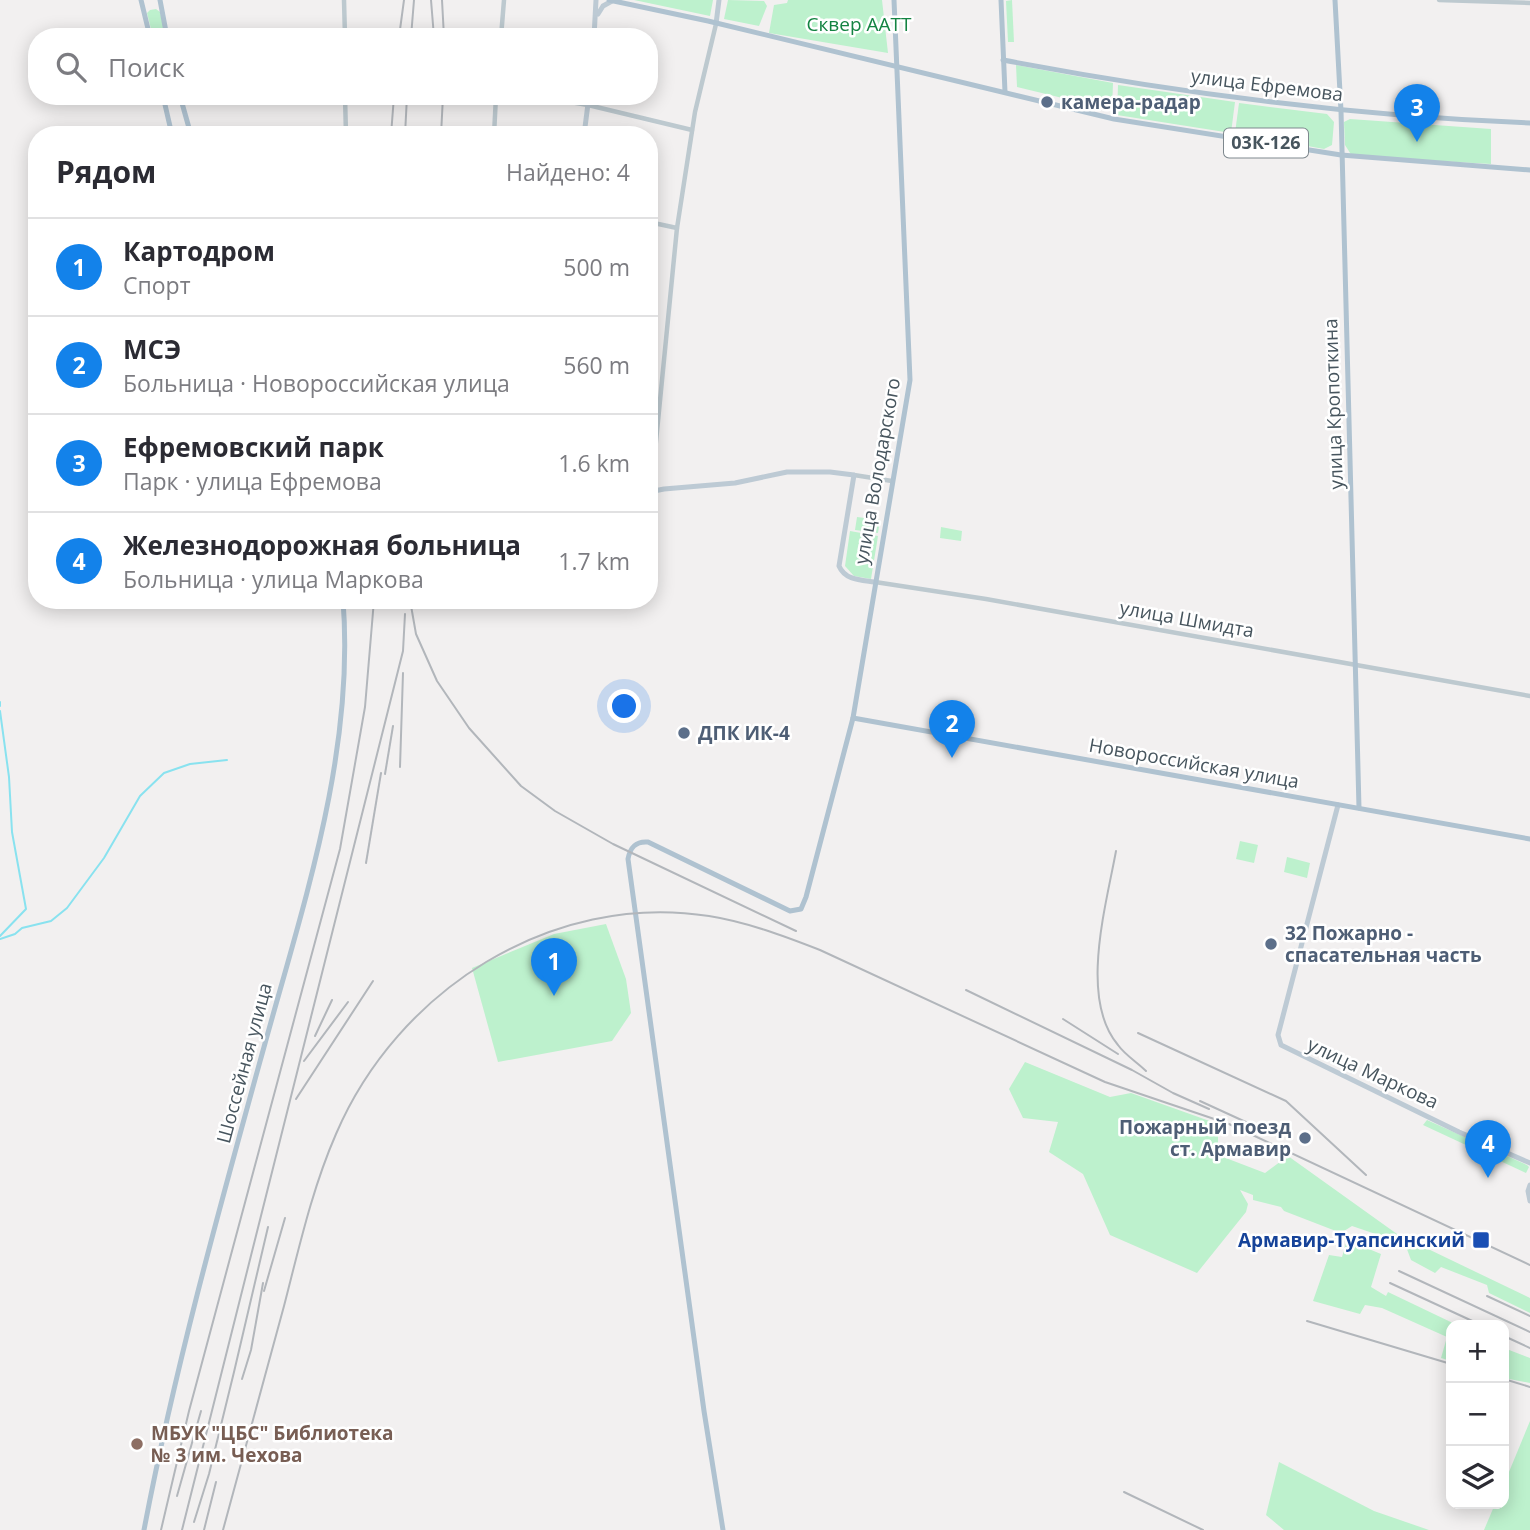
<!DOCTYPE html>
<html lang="ru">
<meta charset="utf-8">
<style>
body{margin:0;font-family:"Open Sans",sans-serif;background:#f7f7f7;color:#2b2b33}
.controls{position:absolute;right:21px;bottom:21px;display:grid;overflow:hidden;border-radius:14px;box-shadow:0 4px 18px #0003}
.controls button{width:63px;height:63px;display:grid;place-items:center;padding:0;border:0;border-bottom:2px solid #e1e1e2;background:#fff;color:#2b2b33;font:35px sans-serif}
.you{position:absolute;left:625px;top:707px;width:24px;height:24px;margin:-18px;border:5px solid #fff;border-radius:50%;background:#1a73e8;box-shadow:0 0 0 10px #1a73e833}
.badge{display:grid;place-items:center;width:46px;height:46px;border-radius:50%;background:#1382ea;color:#fff;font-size:23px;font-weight:700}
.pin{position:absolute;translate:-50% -58px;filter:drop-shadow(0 2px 4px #0008)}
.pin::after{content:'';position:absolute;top:37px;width:24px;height:21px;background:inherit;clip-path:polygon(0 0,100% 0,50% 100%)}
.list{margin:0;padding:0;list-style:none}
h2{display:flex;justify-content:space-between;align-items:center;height:91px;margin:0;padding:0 28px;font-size:30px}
h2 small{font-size:23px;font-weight:400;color:#7c7c81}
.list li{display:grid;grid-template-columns:46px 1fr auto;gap:21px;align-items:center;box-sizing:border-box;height:98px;padding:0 28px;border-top:2px solid #e1e1e2}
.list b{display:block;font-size:26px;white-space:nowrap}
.list p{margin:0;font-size:23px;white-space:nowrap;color:#7c7c81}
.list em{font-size:23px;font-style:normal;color:#7c7c81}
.icon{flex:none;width:38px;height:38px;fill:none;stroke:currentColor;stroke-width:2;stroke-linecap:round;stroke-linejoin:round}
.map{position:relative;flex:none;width:1530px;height:1530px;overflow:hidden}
.search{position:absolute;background:#fff;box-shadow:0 4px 18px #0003;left:28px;top:28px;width:630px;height:77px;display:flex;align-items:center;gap:18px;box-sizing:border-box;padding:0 24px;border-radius:28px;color:#7c7c81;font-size:26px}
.panel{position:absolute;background:#fff;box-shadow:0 4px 18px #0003;left:28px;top:126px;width:630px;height:483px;border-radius:28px}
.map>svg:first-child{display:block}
.green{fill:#bdf1cd}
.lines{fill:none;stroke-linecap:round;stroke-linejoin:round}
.stream{stroke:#89e2ef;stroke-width:2}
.tertiary{stroke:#bdc9cf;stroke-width:4.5}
.secondary{stroke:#bdcad4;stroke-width:5}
.primary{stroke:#afc2d0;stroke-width:5}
.rail{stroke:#b2b6bb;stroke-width:2}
.service-dot{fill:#5c6f8a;stroke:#fff;stroke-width:2.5}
.transit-dot{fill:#1a4fb4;stroke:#fff;stroke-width:2.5}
.education-dot{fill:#8d6e63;stroke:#fff;stroke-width:2.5}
.labels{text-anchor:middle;stroke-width:5;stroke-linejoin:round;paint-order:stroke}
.shield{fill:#fff;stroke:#7e888e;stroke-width:2}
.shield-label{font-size:18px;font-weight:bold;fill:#47555e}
.park-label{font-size:19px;fill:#148342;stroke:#fff}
.street-label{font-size:19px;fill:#47555e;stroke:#fff}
.service-label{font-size:19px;font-weight:bold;fill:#4e5e75;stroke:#fff;text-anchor:start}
.transit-label{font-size:19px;font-weight:bold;fill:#164399;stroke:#fff;text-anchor:end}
.education-label{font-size:19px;font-weight:bold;fill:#785e54;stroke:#fff;text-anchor:start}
</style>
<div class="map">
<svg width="1530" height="1530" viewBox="0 0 1530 1530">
<rect width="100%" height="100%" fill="#f2f0f0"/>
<g class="green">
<path d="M634,0h79l-3,16z"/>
<path d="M728,0l36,1 3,5 -8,20 -35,-7z"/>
<path d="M788,0h94l6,53 -119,-20 5,-28 13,-2z"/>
<path d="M1012,0l2,42h-6l-2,-41z"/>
<path d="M156,9l4,3 6,25h-13l-6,-24 3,-3z"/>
<path d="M1016,65l97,18 -1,27 -95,-23z"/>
<path d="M1118,85l117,17 -4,31 -114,-18z"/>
<path d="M1239,103l88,11 7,8 -2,23 -8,4 -89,-16z"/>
<path d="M1350,119l141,10v35l-139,-8 -7,-11 -1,-23z"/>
<path d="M857,517l23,3 -2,13 -23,-3z"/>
<path d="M941,527l21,4 -1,10 -21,-3z"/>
<path d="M850,531l28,5 -7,43 -17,-3 -9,-10z"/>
<path d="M1240,841l18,4 -4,18 -18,-4z"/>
<path d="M1287,857l23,6 -3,15 -23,-6z"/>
<path d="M606,924l20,55 5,34 -19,28 -114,21 -26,-94 82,-34z"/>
<path d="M1025,1062l85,35 21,-4 87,31v31l47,18 23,-17 109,78 133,64v15l-41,-20 -2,-8 -46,-18 -6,6 -24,-13 -6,-16 -53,-18 -11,7 -57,-22 -3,-4 -28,-7v-5l-13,-5 8,14 -2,8 -49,61 -87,-38 -27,-61 -34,-22 9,-30 -35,-4 -14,-29z"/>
<path d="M1427,1120l100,45 2,2 -3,6 -103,-48z"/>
<path d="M1347,1240l34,14 -10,33 15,9 2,-4 69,33h-6v36l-10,-3 6,-21 -65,-29 -17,-3 -5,9 -47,-13 16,-46 13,2z"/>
<path d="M1504,1348l26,10v25l-26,-5z"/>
<path d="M1530,1421v109h-46l11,-26h9v-20z"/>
<path d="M1279,1462l95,49 55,19h-145l-18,-15z"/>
</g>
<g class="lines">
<g class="stream">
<path d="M0,702v4"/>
<path d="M0,711l9,66 3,55 14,77 -26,27"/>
<path d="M0,939l15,-5 7,-6 29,-7 16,-13 37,-50 36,-62 24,-23 26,-9 37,-4"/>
</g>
<g class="tertiary">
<path d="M344,0l1,37"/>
<path d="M1439,0l91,3"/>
<path d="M501,37l3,-37"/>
<path d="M345,96l1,39"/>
<path d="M535,96l53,9 104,25"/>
<path d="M494,135l2,-39"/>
<path d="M649,222l28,6"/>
<path d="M854,475l38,6"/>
<path d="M651,492l26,-264 18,-116 21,-88"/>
<path d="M875,582l111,17 544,97"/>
</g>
<g class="secondary">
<path d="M598,14l5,-8 9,-5"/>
<path d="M716,24l3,-24"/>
<path d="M594,37l2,-37"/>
<path d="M584,135l5,-39"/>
<path d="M649,492l15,-3 71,-6 52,-11h43l24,3 -15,91c6,14 21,14 35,16"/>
<path d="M1338,805l-60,230 3,10 178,87 71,31"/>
<path d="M1530,1185l-2,6 2,10"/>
</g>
<g class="primary">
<path d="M141,0l9,37"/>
<path d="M160,0l7,37"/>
<path d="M609,0l99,21 406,98 227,36 189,15"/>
<path d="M1001,0l4,92"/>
<path d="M1335,0l6,111 18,697"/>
<path d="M1003,60c174,33 350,56 527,63"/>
<path d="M163,96l9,39"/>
<path d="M180,96l11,39"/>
<path d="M853,718l677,121"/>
<path d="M144,1530c31,-163 76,-324 120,-483 40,-145 91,-295 79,-447"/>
<path d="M723,1530l-19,-119 -76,-552c2,-11 7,-18 20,-17l142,69 11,-2 5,-12 47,-179 57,-338 -16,-380"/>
</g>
<g class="rail">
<path d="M431,0l3,37"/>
<path d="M442,0l2,37"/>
<path d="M399,37l5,-37"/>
<path d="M411,37l3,-37"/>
<path d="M391,135l3,-39"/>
<path d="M405,135l2,-39"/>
<path d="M441,135l2,-39"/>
<path d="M410,600l6,34 21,47 32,47 52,58 34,25 58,33 183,87"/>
<path d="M400,767l3,-94"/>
<path d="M385,774l8,-48"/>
<path d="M1116,851c-10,55 -37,148 2,194 7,10 19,17 28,26"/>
<path d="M366,863l15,-90"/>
<path d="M966,990l166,80 41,23 36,16"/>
<path d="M1063,1019l55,35"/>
<path d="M1138,1033l148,68 80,74"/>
<path d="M315,1036l17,-36"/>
<path d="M304,1061l44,-59"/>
<path d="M296,1099l77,-118"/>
<path d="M1200,1101l48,22"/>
<path d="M1399,1271l131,61"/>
<path d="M1390,1283l91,42"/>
<path d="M264,1291l21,-73"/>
<path d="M1487,1296l43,20"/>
<path d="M1307,1321l144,43"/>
<path d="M1504,1336l26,12"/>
<path d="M242,1379l9,-29 12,-67"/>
<path d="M1504,1379l26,8"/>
<path d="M1124,1492l79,38"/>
<path d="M177,1496l24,-85"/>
<path d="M194,1522l15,-48 25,-102 34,-145"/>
<path d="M161,1530l28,-119 151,-562 25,-142 9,-107"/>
<path d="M182,1530l221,-879 2,-37"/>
<path d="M204,1530l12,-48"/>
<path d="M223,1530c20,-75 41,-149 61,-224 15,-58 28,-117 52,-172 61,-143 215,-243 373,-218 38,6 75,20 111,34l285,132 124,42 301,141"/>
</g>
</g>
<g class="service-dot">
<circle cx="1047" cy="102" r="7"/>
<circle cx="684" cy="733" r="7"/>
<circle cx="1271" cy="944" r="7"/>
<circle cx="1305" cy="1138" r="7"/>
</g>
<rect class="transit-dot" x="1472" y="1231" width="18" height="18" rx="3.5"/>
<circle class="education-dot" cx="137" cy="1444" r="7"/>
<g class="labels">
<rect class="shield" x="1224" y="128.5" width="84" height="29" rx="5"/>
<g class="shield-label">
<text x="1266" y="149">03К-126</text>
</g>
<g class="park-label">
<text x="859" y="31">Сквер ААТТ</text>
</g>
<g class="street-label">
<text transform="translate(1267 85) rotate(7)" y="7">улица Ефремова</text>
<text transform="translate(1333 404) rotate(-92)" y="7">улица Кропоткина</text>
<text transform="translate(877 471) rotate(-80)" y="7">улица Володарского</text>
<text transform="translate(1187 619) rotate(10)" y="7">улица Шмидта</text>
<text transform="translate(1194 763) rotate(10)" y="7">Новороссийская улица</text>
<text transform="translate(244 1063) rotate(-75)" y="7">Шоссейная улица</text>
<text transform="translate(1373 1073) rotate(25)" y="7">улица Маркова</text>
</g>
<g class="service-label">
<text x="1061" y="109">камера-радар</text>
<text x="698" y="740">ДПК ИК-4</text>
<text x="1285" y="940">32 Пожарно -<tspan x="1285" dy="22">спасательная часть</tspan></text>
<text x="1291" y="1134" text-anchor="end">Пожарный поезд<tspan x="1291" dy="22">ст. Армавир</tspan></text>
</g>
<g class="transit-label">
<text x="1465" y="1247">Армавир-Туапсинский</text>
</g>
<g class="education-label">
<text x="151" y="1440">МБУК "ЦБС" Библиотека<tspan x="151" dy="22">№ 3 им. Чехова</tspan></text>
</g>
</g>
</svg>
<div class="controls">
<button>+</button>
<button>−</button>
<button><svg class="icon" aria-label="layers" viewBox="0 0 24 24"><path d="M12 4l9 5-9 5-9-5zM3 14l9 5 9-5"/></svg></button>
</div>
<div class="you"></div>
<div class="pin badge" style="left:554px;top:996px">1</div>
<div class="pin badge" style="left:952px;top:758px">2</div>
<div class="pin badge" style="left:1417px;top:142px">3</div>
<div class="pin badge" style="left:1488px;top:1178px">4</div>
<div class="search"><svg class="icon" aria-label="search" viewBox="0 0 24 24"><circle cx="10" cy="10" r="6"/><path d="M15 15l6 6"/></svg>Поиск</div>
<section class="panel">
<h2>Рядом<small>Найдено: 4</small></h2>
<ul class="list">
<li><span class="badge">1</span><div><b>Картодром</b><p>Спорт</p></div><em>500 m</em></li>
<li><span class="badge">2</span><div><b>МСЭ</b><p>Больница · Новороссийская улица</p></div><em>560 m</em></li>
<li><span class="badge">3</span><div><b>Ефремовский парк</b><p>Парк · улица Ефремова</p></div><em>1.6 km</em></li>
<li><span class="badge">4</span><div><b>Железнодорожная больница</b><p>Больница · улица Маркова</p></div><em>1.7 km</em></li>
</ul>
</section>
</div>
